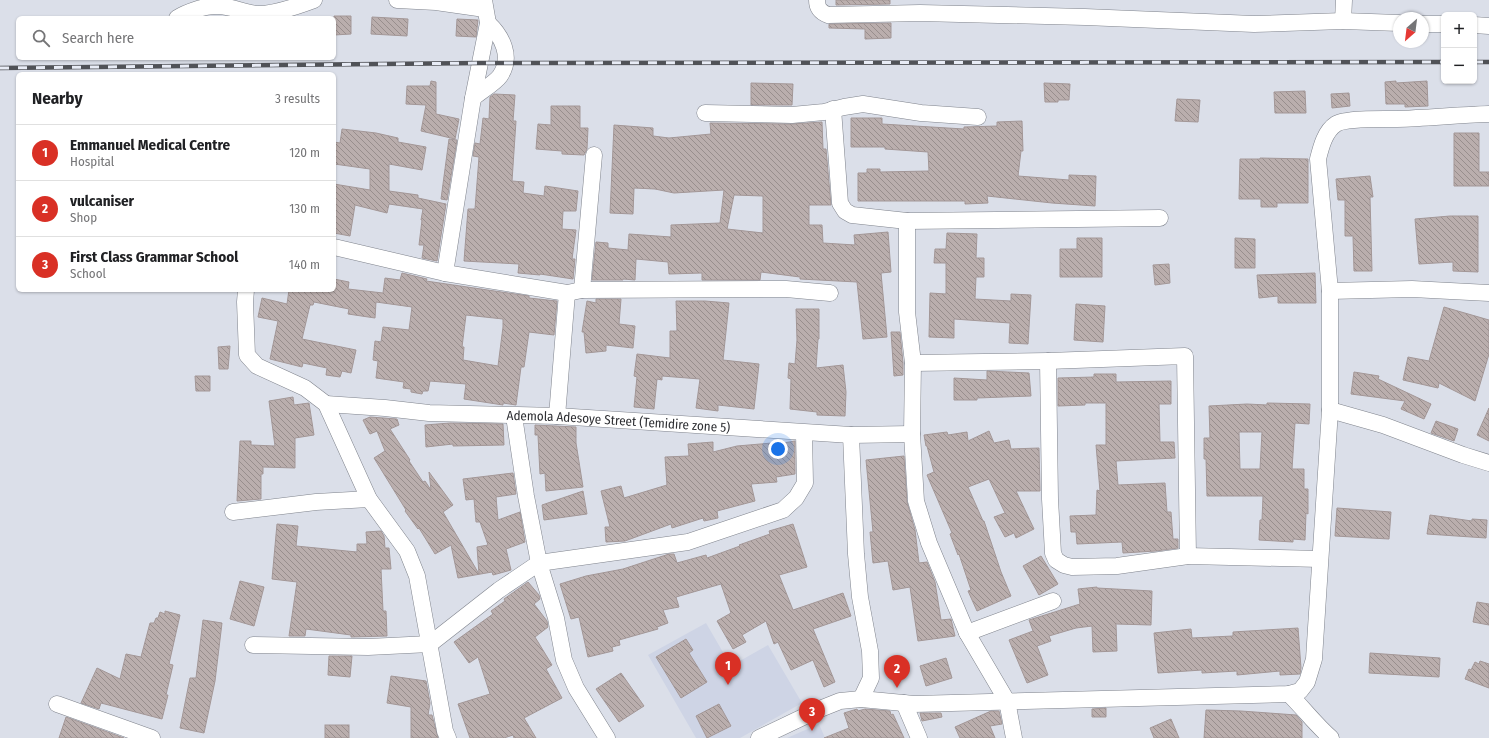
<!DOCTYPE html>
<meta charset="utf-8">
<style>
body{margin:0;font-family:"Fira Sans Condensed",sans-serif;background:#f2f2f2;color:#202124}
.controls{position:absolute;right:12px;top:12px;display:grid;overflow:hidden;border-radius:6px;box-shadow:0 1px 3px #0004}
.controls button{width:36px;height:36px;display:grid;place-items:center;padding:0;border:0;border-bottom:1px solid #e0e0e0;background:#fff;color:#202124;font:20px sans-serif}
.compass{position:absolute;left:1393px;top:12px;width:36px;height:36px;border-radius:50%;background:#fff;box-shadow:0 1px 3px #0004;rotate:208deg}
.you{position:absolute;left:778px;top:449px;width:14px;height:14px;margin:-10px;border:3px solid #fff;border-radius:50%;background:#1a73e8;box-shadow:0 0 0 6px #1a73e833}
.badge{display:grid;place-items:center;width:26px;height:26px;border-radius:50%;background:#d93025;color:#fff;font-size:13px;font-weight:700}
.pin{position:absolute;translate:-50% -33px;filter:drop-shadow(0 1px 2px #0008)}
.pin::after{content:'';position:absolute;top:21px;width:14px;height:12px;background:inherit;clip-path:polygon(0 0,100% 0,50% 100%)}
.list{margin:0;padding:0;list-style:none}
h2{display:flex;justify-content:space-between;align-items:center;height:52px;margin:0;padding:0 16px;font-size:17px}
h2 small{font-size:13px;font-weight:400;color:#757577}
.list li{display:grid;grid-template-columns:26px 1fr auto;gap:12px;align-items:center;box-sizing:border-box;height:56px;padding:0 16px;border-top:1px solid #e0e0e0}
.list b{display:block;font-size:15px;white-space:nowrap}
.list p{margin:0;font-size:13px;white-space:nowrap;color:#757577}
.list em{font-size:13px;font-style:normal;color:#757577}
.icon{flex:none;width:22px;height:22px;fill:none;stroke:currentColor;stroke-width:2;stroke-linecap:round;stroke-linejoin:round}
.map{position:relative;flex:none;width:1489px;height:738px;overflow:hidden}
.search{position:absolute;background:#fff;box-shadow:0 1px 3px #0004;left:16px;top:16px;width:320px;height:44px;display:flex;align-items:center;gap:10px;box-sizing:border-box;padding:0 14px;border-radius:6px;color:#757577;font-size:15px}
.panel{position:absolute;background:#fff;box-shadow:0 1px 3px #0004;left:16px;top:72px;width:320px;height:220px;border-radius:6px}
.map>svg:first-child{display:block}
.built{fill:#ced4e5}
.building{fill:url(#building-back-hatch);stroke:#a39797;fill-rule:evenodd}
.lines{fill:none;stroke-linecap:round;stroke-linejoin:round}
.minor-casing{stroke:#7f838c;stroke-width:17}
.minor{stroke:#fff;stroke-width:16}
.rail-casing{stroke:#505257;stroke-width:4.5}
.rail{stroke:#e8ecf6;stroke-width:3;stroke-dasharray:9;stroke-linecap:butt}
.labels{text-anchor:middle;stroke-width:3;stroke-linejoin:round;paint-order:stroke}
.street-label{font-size:13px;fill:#2d2e32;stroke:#e8ecf6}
</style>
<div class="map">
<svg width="1489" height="738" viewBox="0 0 1489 738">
<defs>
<pattern id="building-back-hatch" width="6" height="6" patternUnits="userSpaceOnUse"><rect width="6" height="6" fill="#baaead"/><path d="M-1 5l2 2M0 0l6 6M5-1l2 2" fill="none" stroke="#988e8d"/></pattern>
</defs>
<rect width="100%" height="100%" fill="#dbdfe9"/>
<g class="built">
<path d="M706,623l25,43 37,-21 34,58 -62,35h-44l-48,-83z"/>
<path d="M819,724l6,14h-38z"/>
</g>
<g class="building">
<path d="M836,0h54v4l-54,1z"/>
<path d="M334,16h17v18l-17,1z"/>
<path d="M372,17l36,2 -1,17 -36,-2z"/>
<path d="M457,19l21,1 -2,17 -20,-1z"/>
<path d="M891,23v15l-26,1v-10l-36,-1v-4z"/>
<path d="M431,81l5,1v32l23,5 -4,20 -34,-8 5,-26 -20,-1 1,-18h23z"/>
<path d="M1396,81v2l31,-2 1,25 -23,1v-3h-19l-1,-22z"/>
<path d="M751,83l42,1 -1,21h-41z"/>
<path d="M1044,83l26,1 -1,16h-11v2h-13z"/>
<path d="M1305,91l1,22h-31l-1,-21z"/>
<path d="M1349,93l1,13 -18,2 -1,-14z"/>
<path d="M494,94l21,1 -2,26h3l-4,60 12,1 -1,11 21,3 1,-10 33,5 -2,20h-13l-1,18 14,1 -4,29h3l-2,20 -33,-5v1l-22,-2 1,-9 -55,-3 4,-52h7l4,-52 -6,-1 2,-13 5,1 3,-26 6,1 1,-22z"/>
<path d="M1177,99l23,1 -2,22 -23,-1z"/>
<path d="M551,106h29v22h8l-1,21 -3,6 -22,-1v-3l-26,-2 2,-25 13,1z"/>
<path d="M851,118h31v6l82,5v-2l33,-1v-4l25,-1 1,30h-2l-3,25 51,4v-5l27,1 -1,30 -43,-3 -65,-7 1,7 -23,1v-3h-107v-28h9v-4h13v3l49,-1 -1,-19 -43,-3v-2h-34z"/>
<path d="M822,122l1,27h3l5,56h-22v20h13l1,18 32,2 -1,-10 34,-3 3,40 -10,1 6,64 -24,2 -6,-57 -57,-3v-2l-39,-5 -1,8h-58v-7l-33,1 -1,-12 -32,-3 -1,21 -12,-1v1h-31l4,-38 12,1v5l20,2 1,-16 42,3v-12l49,-2 4,-33 -50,3 -19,-4 -21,-1 -1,26 -23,-1 4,-88 39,3v8l16,2 42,-4 -1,-11 82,1zM734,195l29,1v37l-36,-4z"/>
<path d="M342,129l34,4 22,5v4l28,5 -4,23 -33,-6v27l29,4v3l28,6 -9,57 -15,-3 2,-13h-5l3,-25h-1l2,-11 -34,-5 -2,9 -32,-8 -5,31 -16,-3v-49l36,6v-21l-36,-5v-22l6,1z"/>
<path d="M1454,133h25v39h10v14h-35z"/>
<path d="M449,139l8,1 -10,60 -6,-1z"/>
<path d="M1260,158l48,1v44h-31v4h-16v-8h-22l1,-40h20z"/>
<path d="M1370,176l3,21h-3l2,74h-18l-1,-35h-8v-36h-7l-2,-21z"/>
<path d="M1450,216h28v56l-25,-1v-9l-34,2 -4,-45z"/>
<path d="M947,233l30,1 -1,24h8v19h-8l-1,22 36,2v-7l20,1 -3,49 -19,-1 1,-20 -56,-4v19l-25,-1 1,-44 16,1v-31h-12l1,-14h11z"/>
<path d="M1077,238h25v39h-42v-28h17z"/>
<path d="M1235,238l20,1v29h-20z"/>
<path d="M1169,264l1,19 -15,2 -2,-20z"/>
<path d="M402,273l25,6 -1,2 103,15v2l28,3 -3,34 -25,-3 -5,35h-3l-5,38 -13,-2v2l-39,-6 2,-15 -36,-3 -2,10h-5l-1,3 -11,-2v-3l-8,-1 1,-6 -28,-4 2,-17 -5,-1 2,-19 6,1 2,-15 26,3 3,-23 -36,-5 -1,16 -27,-4 1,-5 -35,-7 -1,3h-3l-8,34 54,11 -5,23 -9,-2 -2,6 -14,-2 1,-7 -24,-5 -1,4 -32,-8 8,-38 -20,-4 4,-19 25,6 2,-14h45v-11l15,3 -1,7 35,4 2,-15 15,2zM466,315l37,4v8l-5,39 -35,-6 1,-13h-2z"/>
<path d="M1315,273l1,30h-38v-7l-19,2 -2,-23z"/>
<path d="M596,299h25l-2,25 16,2 -2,22 -27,-3v6l-20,2 -2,-21h-2l5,-31 9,2z"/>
<path d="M676,301h29l24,2 -6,57 36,4 -5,45 -36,-4v6l-22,-3 4,-29 -38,-3v4l-5,-1 -3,30 -20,-2 3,-30 -3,-1 3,-22 33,4v-27h7z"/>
<path d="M1076,304l29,2 -2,36 -29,-2z"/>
<path d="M1444,307l45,13v34l-14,47 -36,-18 -1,5 -35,-8 5,-23 21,4z"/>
<path d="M796,309h23v30h-1l-2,29 27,-3 3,27 -1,24 -28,-1v-3l-27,-3 1,-30 -3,-1 1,-15 6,1 2,-24z"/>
<path d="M891,332h9l3,31v12l-9,1z"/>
<path d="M230,346l-2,23h-9l-1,-22z"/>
<path d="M987,371l42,2 2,23 -54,2v2h-23v-22l33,2z"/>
<path d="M1354,372l25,4 -1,3 53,25 -7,15 -23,-10 4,-8 -54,-7z"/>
<path d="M1094,374h22v8l55,-1v23h-12l1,38h14l1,16 -59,3 2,24 47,-2 2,29h4l2,27h5v9l-22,3 -33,2 -1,-11 -45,2 -1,-12h-5l-1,-16 26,-1 1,-25 3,1 -4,-46h10v-42h-21v2l-27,1v-28l36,-1z"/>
<path d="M195,376h15v15h-14z"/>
<path d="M293,397l1,8 15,-2 5,32 -19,3v30l-32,-1v7h-2v25l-24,2 3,-60h11v4l24,1 -6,-45z"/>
<path d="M1267,403l43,1 -1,20 -14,-1 -3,46h12v20h4v25l-2,-1 -1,27 -12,-1v3l-34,-2 1,-20h2l1,-24h-56l-1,-37h-2v-21h6l-1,-32 38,-2 20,1zM1239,432h23l-2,37h-20z"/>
<path d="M1489,408v33l-12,-6z"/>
<path d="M370,417l27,2 2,6 -9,4 20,31 -1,1 14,21 2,-1 6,9 -2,-18 24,33 -10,7 36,62 -2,-27 11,-2 -8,-23h-4l-2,-23 -8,1 -3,-21 50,-6 3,21 -20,3 2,23 22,-8 5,30 -19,7 5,21 -18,5 -1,-3 -34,6 -7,-33 -16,9 -16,-26 -1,1 -13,-18 1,-1 -32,-52 11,-7 -8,-20 -7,3 -7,-14z"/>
<path d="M1436,421l22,8 -4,12 -23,-8z"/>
<path d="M450,423l53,1 1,21 -51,1v-2l-27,3 -1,-22z"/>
<path d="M535,425l41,2v16l7,44 -37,4 -1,-18 -5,1 -2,-39h-3z"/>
<path d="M989,431l5,12 15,-3 2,9 28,-1 1,43h-24l18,38 -18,9 -2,-5 -9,4 -11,-20 11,-4 -16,-34 -21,8 15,34h1l17,51 10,24 -34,15 -9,-20 3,-1 -12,-36 -1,1 -8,-21 2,-1 -25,-58 7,-3 -7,-26h-1l-2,-11 23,-3 1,3 19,-3 1,9z"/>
<path d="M795,441v33l-19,3 1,5 -26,2 4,17 -38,10 1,7 -14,3 -1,-3 -31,10 -1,-4 -46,17 -19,1 -1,-15h5l-9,-36 20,-5 3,12 43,-13 -2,-28 24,-1 -1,-12 25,-2v10l24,-6 35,-3v2z"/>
<path d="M904,456l3,46 8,28 4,33 8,-1 8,20 6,38 10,-1 4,17 -37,5 -8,-54 -17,3 -5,-29 -15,2 -3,-31h3l-7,-72z"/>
<path d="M583,491l4,23 -43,6 -2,-15z"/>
<path d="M1337,508l54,4 -2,27 -54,-3z"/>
<path d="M1430,515l42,6v-2l15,1 -1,18 -59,-4z"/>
<path d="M277,524l21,2 -2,20 61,6v-8h10l-1,-12 15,-1 3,5 1,12h4l2,21h-10l2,42h3l1,25 -36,1v-2l-45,-6 -1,7h-16l8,-54 -25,-3z"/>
<path d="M793,524l14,43 -28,8 14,35 50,-17 8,23 -38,13 22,53 -11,5 -11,-27 -22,10 -13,-28 -4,2 -8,-23 -24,14 4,7 -13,7 -16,-28 14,-8 -10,-29 -45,13 3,10 -16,3 5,13 -11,4 1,2 -39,11 1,5 -8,2 1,4 -25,6 -9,-40 -8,2 -11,-35 26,-8 37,-7 46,-15h5l3,9 29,-8 1,3 33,-12 -1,-1 31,-11 -1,-3z"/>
<path d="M1041,556l17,28 -19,11 -16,-29z"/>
<path d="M240,581l24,6 -10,39 -24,-7z"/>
<path d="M528,582l11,13 1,4 -6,5 13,17 1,6 -13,10 17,28 -6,4 16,29 -38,20 12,20h-22l-1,-3 -9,3h-34l-12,-34 32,-10 -12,-37 -9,6 -15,-21 39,-28 -2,-3 14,-10 -1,-2z"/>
<path d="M1097,587v1l55,3 -1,34 -35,-1 1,27 -24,1 -1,-26 -16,2 -27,8 2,5 -14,5 11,29 -21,8 -18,-43 24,-9 -4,-11 51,-16 -2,-15z"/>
<path d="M1477,602l12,2v21l-16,-3z"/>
<path d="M165,611l15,4 -11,49 4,1 -7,30h2l-6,24 -61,-16 -2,6 -18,-6 16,-35 23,11 6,-25 15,3 9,-34h4l2,-5h2l2,-6 5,2z"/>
<path d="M203,620l19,3 -7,58 -11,52 -24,-5 10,-50h6z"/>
<path d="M1298,628l3,40 -1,6 -20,1v-4l-43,4v-4l-35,2v-3l-44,3 -4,-40 37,-4 1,9 41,-2v-4z"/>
<path d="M686,639l7,11 -4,3 18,29 -26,16 -25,-41z"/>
<path d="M1370,653l70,5 -1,19 -70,-4z"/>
<path d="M329,656h23l-2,21 -22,-2z"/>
<path d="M946,658l6,20 -26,8 -6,-20z"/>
<path d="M1480,661l9,3v24l-24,-9 4,-10 2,1 4,-8 4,2z"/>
<path d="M621,673l23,33 -25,16 -23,-33z"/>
<path d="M391,676l35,5 4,22 -2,12h4l6,23h-27v-31l-24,-4z"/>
<path d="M719,704l12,22 -24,12 -11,-22z"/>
<path d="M1106,708v9h-14v-8z"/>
<path d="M857,709l1,2 7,-2 25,2 1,4 2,-1 11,24h-80l25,-10 -5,-15z"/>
<path d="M1206,710l35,1 55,4 6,7v16h-98z"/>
<path d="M991,711h8l3,13 -12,2 5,12h-35l-5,-11z"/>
<path d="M920,713h21l1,4 -20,4z"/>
<path d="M66,717l58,21h-65z"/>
<path d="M1171,719l8,19h-25l-4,-10z"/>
<rect x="325" y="725" width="24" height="13"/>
</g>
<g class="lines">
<defs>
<g id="minor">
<path d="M397,0l39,2 49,7"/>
<path d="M817,0c0,8 3,12 11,15l92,-2 165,4 169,7 89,-3 56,2"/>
<path d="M177,18c10,-6 29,-13 41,-12 13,0 26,7 40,8 17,0 40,-8 56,-14"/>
<path d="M1343,21l1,-21"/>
<path d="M1423,24h21"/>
<path d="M1474,25l15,1"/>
<path d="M473,98c8,-7 22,-15 27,-22 13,-19 2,-40 -12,-53"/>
<path d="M833,109l7,94 5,8 7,4 55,6 253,-3"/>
<path d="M705,113l87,2 32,-3 20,-5 19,-3 58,9 57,4"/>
<path d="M907,221v91l6,51 -1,71 4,67 13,42 38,90 40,68 7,37"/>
<path d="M334,247l111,26 122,20 15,-3 204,-1 44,4"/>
<path d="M445,273l28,-175 15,-75 -4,-23"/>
<path d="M246,290l-1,12 2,53 10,11 48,22 21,16 43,95 38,52 10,25 28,155 3,7"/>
<path d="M582,290l12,-135"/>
<path d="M1330,291l82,-2 77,4"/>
<path d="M1048,361l137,-5 3,200"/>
<path d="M913,363l135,-2 2,138 3,54 3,7 8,5 8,2 45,-1 71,-10 132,3"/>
<path id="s1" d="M326,404l59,4 44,5 128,3 294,19 61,-1"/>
<path d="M1330,410l53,15 80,30 26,8"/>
<path d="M514,416l12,80 13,67 17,55 8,42 12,28 31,50"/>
<path d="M557,416l10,-123"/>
<path d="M851,435l5,119 4,43 10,54 1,27 -10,21"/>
<path d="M233,512l83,-10 53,-3"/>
<path d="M967,633l86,-32"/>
<path d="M253,645l115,2 62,-3 69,-54 40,-27 149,-21 95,-32 13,-12 9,-15 -1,-50"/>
<path d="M1289,694c15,15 27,31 42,44"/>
<path d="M904,703l15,35"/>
<path d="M57,704l95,34"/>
<path d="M759,738l61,-29 20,-8 21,-2 53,5 375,-10 11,-3 7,-9 7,-23 16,-249v-119l-12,-132c3,-12 7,-28 18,-35 9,-6 49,-5 61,-5 31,-1 61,-4 92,-5"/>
</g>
</defs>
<use href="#minor" class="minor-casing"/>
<use href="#minor" class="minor"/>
<defs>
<g id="rail">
<path d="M1474,62h15"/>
<path d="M0,68l481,-5 963,-1"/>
</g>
</defs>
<use href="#rail" class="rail-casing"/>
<use href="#rail" class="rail"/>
</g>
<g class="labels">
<g class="street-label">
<text dy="5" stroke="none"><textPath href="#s1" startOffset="293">Ademola Adesoye Street (Temidire zone 5)</textPath></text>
</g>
</g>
</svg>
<div class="controls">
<button>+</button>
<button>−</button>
</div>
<svg class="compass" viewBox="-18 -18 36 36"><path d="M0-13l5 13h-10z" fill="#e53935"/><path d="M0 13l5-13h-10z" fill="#757577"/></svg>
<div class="you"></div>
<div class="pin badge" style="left:728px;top:685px">1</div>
<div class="pin badge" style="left:897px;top:688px">2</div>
<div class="pin badge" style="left:812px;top:731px">3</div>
<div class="search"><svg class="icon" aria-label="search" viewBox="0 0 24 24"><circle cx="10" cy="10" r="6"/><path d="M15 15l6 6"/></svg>Search here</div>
<section class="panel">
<h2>Nearby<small>3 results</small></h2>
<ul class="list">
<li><span class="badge">1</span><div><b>Emmanuel Medical Centre</b><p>Hospital</p></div><em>120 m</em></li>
<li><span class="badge">2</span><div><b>vulcaniser</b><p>Shop</p></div><em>130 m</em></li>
<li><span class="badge">3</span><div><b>First Class Grammar School</b><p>School</p></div><em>140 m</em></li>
</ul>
</section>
</div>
